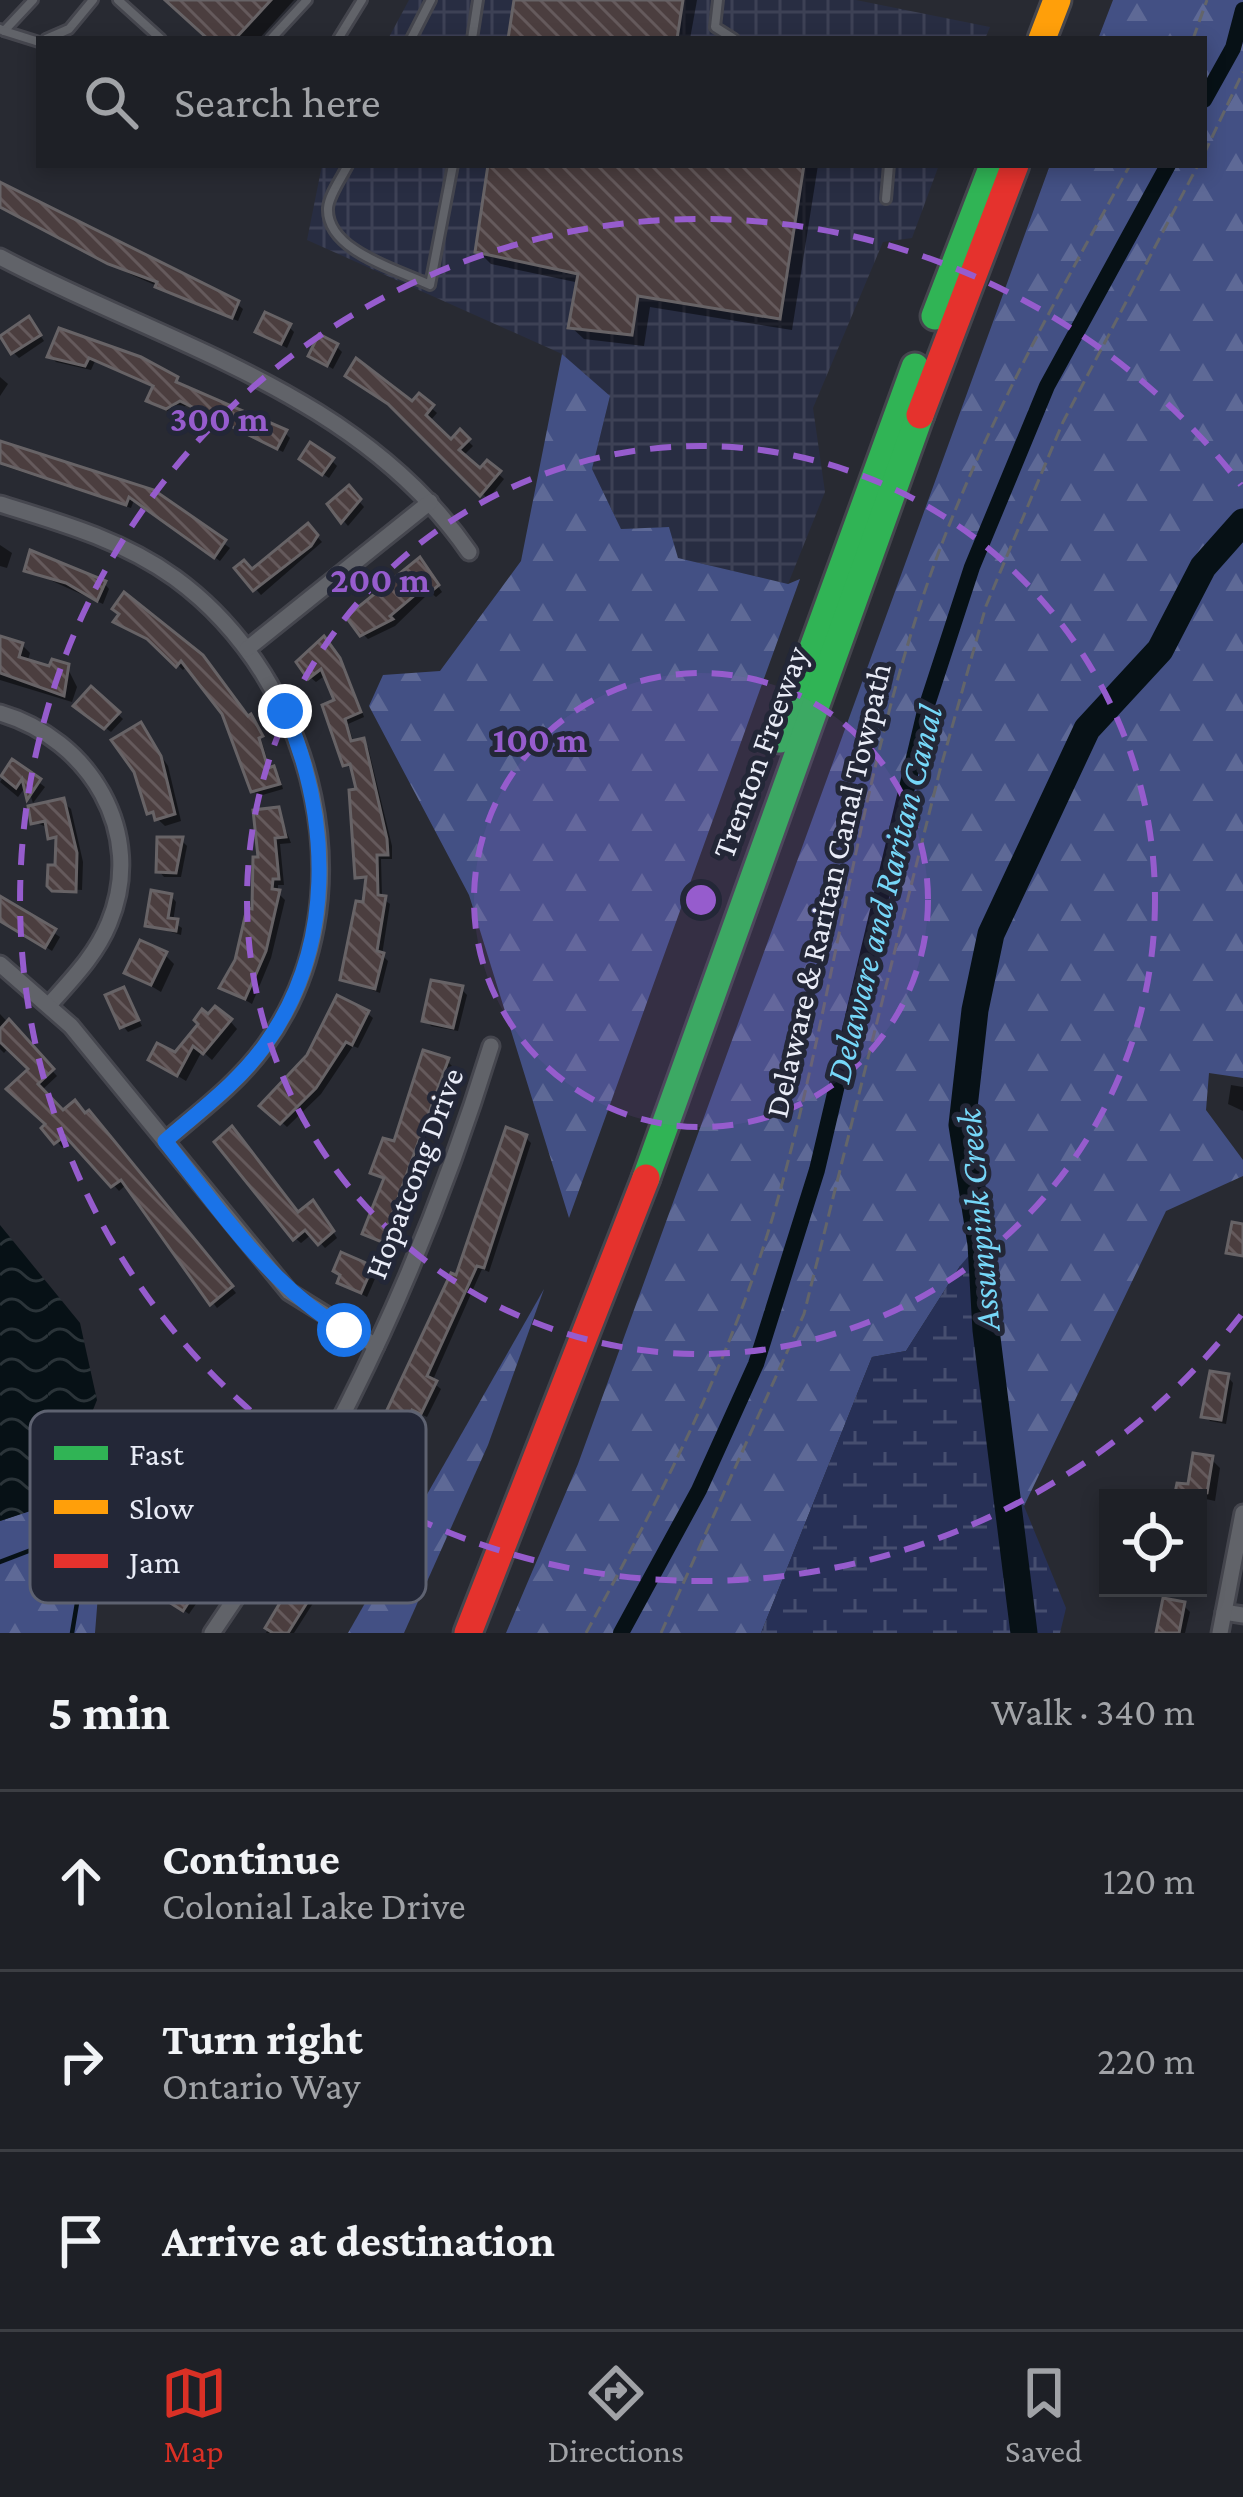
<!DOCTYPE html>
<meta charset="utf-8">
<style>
body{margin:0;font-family:"Crimson Pro",serif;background:#26282e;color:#f1f3f6}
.controls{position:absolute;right:36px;bottom:36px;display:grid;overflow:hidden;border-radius:0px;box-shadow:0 6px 18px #0003}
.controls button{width:108px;height:108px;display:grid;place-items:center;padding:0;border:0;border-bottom:3px solid #3c3e43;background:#1e2026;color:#f1f3f6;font:60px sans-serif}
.stop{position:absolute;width:36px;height:36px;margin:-27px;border:9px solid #1a73e8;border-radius:50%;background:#fff}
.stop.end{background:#1a73e8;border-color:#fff;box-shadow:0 3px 12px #0008}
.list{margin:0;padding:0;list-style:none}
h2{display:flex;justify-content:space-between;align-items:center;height:156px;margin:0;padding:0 48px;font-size:51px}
h2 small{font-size:39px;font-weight:400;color:#a1a3a7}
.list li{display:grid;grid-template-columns:78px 1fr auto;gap:36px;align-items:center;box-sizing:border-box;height:180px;padding:0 48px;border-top:3px solid #3c3e43}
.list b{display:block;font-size:45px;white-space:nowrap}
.list p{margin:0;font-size:39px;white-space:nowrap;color:#a1a3a7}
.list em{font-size:39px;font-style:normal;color:#a1a3a7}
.icon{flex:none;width:66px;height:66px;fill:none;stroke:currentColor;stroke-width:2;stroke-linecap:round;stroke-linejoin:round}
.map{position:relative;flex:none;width:1243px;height:1633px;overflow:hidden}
.search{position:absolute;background:#1e2026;box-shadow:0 6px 18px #0003;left:36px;right:36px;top:36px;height:132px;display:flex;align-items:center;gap:30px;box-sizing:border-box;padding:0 42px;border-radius:0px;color:#a1a3a7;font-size:45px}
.sheet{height:696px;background:#1e2026}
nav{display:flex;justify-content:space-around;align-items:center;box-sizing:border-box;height:168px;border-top:3px solid #3c3e43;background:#1e2026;font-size:33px;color:#a1a3a7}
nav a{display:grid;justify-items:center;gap:6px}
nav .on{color:#d93025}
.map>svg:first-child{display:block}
.industrial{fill:url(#industrial-grid)}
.forest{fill:url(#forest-firs)}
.wetland{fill:url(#wetland-marsh)}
.water{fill:url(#water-waves)}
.shadow{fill:#0007}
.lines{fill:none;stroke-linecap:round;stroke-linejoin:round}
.stream{stroke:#071116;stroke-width:4.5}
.canal{stroke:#071116;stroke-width:16}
.river{stroke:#071116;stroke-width:27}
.building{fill:url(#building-back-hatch);stroke:#676366;stroke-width:3}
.lane-casing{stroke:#45464e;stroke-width:14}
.street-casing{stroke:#45464e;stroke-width:21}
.fast-casing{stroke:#45464e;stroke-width:33}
.slow-casing{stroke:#45464e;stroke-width:33}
.jam-casing{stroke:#45464e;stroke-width:33}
.path{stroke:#63656a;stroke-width:3;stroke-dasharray:12 6;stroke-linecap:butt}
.lane{stroke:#616369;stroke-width:8}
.street{stroke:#616369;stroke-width:15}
.fast{stroke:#30b455;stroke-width:27}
.slow{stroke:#ff9f0a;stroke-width:27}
.jam{stroke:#e5322d;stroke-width:27}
.route{stroke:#1a73e8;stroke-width:15}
.ring{fill:none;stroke:#965ccd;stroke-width:6;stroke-dasharray:21 15}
.labels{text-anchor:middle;stroke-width:10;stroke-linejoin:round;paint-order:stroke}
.street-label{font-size:33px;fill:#e9ecf7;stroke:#232737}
.water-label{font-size:36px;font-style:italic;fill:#76d7f8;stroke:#232737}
.key{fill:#232737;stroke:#5e6271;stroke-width:3}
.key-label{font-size:33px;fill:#e9ecf7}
.centre{fill:#965ccd;stroke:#232737;stroke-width:6}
.ring-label{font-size:36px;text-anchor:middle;font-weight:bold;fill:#965ccd;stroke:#232737;stroke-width:10;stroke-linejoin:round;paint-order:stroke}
</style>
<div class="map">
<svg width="1243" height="1633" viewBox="0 0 1243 1633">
<defs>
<pattern id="industrial-grid" width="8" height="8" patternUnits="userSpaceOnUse" patternTransform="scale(3)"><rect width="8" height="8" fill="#282d42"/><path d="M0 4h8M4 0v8" fill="none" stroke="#3d4155"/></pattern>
<pattern id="forest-firs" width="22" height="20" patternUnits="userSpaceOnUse" patternTransform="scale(3)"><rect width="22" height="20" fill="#435084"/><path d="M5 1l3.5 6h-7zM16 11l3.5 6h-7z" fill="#5e6996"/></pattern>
<pattern id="wetland-marsh" width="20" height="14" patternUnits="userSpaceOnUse" patternTransform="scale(3)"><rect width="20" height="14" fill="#273056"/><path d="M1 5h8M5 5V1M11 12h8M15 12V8" fill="none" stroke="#464e6f"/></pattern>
<pattern id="water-waves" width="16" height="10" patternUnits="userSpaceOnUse" patternTransform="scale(3)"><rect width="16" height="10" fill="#071116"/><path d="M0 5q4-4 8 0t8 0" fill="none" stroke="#2b3439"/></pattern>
<pattern id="building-back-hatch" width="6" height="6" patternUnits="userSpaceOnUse" patternTransform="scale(3)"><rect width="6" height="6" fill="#4b3e3f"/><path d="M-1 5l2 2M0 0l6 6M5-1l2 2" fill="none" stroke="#655a5c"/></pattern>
</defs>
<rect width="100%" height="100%" fill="#282a32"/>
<g class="industrial">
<path d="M409,0h447l134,27 -5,12h-597z"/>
<path d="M322,165h617l-27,73 -29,4 -70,166 12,84 -37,92 -110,-26 -9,-31 -48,2 -29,-60 18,-72 -48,-43 -255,-114z"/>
</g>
<g class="forest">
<path d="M1113,0h130v1078l-34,-5 -3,37 37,50v16l-77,35 -142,295c-44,-58 -38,-96 -23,-163l-41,-77 -54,85 -34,6 -111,276h-255l72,-169 472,-1299h154v-126h-106z"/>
<path d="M562,354l48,42 -18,73 29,60 48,-2 9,31 110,26 12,-5 -231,639 -100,-323 -100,-189 14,-31 57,-4 81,-110z"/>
<path d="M544,1289l-56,156 -84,188h-56z"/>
<path d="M76,1458l29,48 -10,127h-95v-112l55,-19z"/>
</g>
<path class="wetland" d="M985,1237l16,106 -14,65 11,63 26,35 42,102 -6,25h-299l111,-276 34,-6 54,-85z"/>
<path class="water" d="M0,1225l80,98 17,77 -42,103 -55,18z"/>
<g class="shadow">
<path d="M168,0h126l-35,39h-48z"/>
<path d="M517,0h180l-7,39h-179z"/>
<path d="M491,165h327l-26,165 -142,-23 -6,39 -60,-7 -13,-12 9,-44 -89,-19 -13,-13z"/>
<path d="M0,184l237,120 6,5 -5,12 -106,-46 -132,-69z"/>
<path d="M34,326l10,15 -25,17 -6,-6z"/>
<path d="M289,327l5,5 -7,16 -28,-16z"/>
<path d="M61,332l115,47 5,9 104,45 5,5 -7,14 -96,-47 -14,8 -18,-7 -5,-6 5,-12 -60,-27 -4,9 -35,-8 -6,-6z"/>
<path d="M336,346l6,6 -9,17 -21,-13z"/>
<path d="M0,377l8,7 -8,12z"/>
<path d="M419,397l18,16 -8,9 23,21 8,-9 13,12 -11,11 19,15 6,-8 17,15 -16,20 -90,-90z"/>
<path d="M0,455l153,37 77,56 -10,13 -86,-61 -3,8 -127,-42z"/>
<path d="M332,461l5,5 -8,12 -21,-14z"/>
<path d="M349,490l15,17 -16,19 -17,-21z"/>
<path d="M308,527l14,15 -61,53 -23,-26 14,4z"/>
<path d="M0,545l12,8 -5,15 -7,-2z"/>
<path d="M425,567l17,25 -6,5 -6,-5 -35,34 -27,13 -5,-5z"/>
<path d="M28,570l76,13 5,6 -6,15z"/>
<path d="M117,622l84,36 55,65 15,48 8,4 4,14 -24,7 -6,-5 -28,-78 -37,-48 -5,5 -27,-26z"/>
<path d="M0,640l22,5 8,8 -3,10 24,7 16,-3 10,20 -5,15 -72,-22z"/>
<path d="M329,645l16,22 19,50 -16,7 6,20 14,3 24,99v13h-11l1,39 8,6 -8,51 6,6 -8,32 -37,-14 26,-97 -11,-6 2,-85 -6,-22 -8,-4 -8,-63 -11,-28 -11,8 -6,-5z"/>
<path d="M92,690l31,29 -12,13 -28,-21z"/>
<path d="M141,726l27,40 13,55 -16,5 -15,-14z"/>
<path d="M13,763l32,24 -12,16 -6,-18 -9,12 -18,-15z"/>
<path d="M63,802l8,7 12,53 -1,28 -29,-2 6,-43 -10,-17 -15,-6z"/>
<path d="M278,810l13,33 -11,1 4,41h-6v8l7,7 -14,58 -19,46 -29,-17 32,-74 7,-53z"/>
<path d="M181,840l6,6 -6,31h-17l-5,-6z"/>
<path d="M171,896l5,6 -3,20 9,6 -1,7 -33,-10z"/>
<path d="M0,897l60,40 -8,14 -52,-34z"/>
<path d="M165,955l9,9 -13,28 -33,-20z"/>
<path d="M461,989l6,6 -9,36 -27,-5 -5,-6z"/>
<path d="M123,990l19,36 -14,6 -5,-6z"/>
<path d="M367,1013l6,5 -15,30 -5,-2 -32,48 -34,33 -24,-22z"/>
<path d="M0,1014l57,62 -16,15 22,23 31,5 142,174 -19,15 -90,-124 -8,7 -47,-52 -10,8 -17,-19 4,-3 -17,-56 -23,-22 -5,6 -4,-4z"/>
<path d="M230,1021l7,8 -25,31 -10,-9 -16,30 -34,-21 24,-4z"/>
<path d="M447,1061l5,5 -65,180 -22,-12 21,-54 -12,-8z"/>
<path d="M1231,1085l12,2v24l-15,-7z"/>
<path d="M525,1137l6,6 -42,129 -7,-3 -50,113 9,7 -14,28 -9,-4 -46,98 -78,122h-28l125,-217z"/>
<path d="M318,1209l19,29 -12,10 -13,-14 -11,9 -6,-5 4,-23z"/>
<path d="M371,1269l6,5 -10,23 -27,-15z"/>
<path d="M1228,1377l5,6 -7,41 -16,-3 -5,-5z"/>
<path d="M1211,1459l9,9 -5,33 -9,-2 -3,22 -5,-1v-22h-21l2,-12 12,2z"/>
<path d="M201,1583l6,5 -18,26 -21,-14z"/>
<path d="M1183,1605l7,7 -5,21h-26z"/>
</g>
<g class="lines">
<path class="stream" d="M0,1562l60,-23 21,40 -9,54"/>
<g class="canal">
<path d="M1204,100l29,-52 10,-38"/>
<path d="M621,1633l78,-143 57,-126 61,-194 108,-459 47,-144 75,-181 121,-221"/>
</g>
<path class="river" d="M1024,1633l-38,-303 -5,-86 -19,-119 13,-115 16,-76 96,-205 73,-79 43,-83 40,-45"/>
</g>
<g class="building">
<path d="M165,0h106l-36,39h-27z"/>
<path d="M514,0h169l-6,39h-169z"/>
<path d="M488,165h316l-24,154 -142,-23 -6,39 -64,-7 10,-54 -103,-22z"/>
<path d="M0,182l239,119 -7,17 -77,-31 2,-5 -49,-18 -108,-57z"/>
<path d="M265,312l26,12 -10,20 -26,-12z"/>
<path d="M29,316l12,19 -30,19 -11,-18z"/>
<path d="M59,328l82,29 37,20 -2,5 111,48 -10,19 -97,-48 -14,8 -20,-8 7,-15 -64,-28 -4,8 -38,-9z"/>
<path d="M319,334l19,10 -11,22 -19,-10z"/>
<path d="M356,358l56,43 7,-8 15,12 -8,10 25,24 9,-10 10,10 -11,11 21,18 7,-8 14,11 -21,25 -92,-92 -43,-28z"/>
<path d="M0,441l154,49 72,50 -12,18 -85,-61 -3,8 -126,-42z"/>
<path d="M310,442l24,16 -12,17 -23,-16z"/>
<path d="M349,485l12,14 -20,24 -14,-19z"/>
<path d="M308,523l10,12 -7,11 -58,45 -19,-23 10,-8 8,9z"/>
<path d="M30,550l76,31 -9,20 -31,-18 -42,-12z"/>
<path d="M420,557l19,28 -11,9 -5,-6 -33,28 3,3 -33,17 -14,-19z"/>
<path d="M124,592l79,63 45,61 3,-2 12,22 -4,2 9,30 6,-2 6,18 -29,8 -29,-78 -41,-53 -5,6 -29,-28 -34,-17 6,-8 -7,-5z"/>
<path d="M0,636l23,7 -4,14 30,9 3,-7 17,5 -5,32 -64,-23z"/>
<path d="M324,636l16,22 21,54 -16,7 6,22 13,-3 23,101 1,16h-11l1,40 8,1 -9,55 7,2 -9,36 -35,-9 16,-79 7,1 3,-25 -11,1 -6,-88 7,-1 -6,-25 -7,2 -21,-61 12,-5 -13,-31 -13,10 -12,-17z"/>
<path d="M91,686l29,26 -16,17 -31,-23z"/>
<path d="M141,722l20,34 14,58 -20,6 -2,-8 -6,2 -13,-42 -23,-32z"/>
<path d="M12,759l29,20 -14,21 -5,-21 -6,9 -15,-12z"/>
<path d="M64,798l13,55 -1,39 -24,-1 -5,-5 1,-21h7l1,-28 -8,2 -3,-18 -14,3 -3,-18z"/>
<path d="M279,807l7,30 -11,1 4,41h-6l-1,10 8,1 -14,61 -21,48 -26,-11 16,-28 12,-52 5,1 1,-52h5l-5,-47z"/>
<path d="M157,837h26l-7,36 -20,-1z"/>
<path d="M151,890l21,4 -4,24 10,1 -2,12 -31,-5z"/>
<path d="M0,896l56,33 -11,19 -45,-27z"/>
<path d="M140,940l27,12 -16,33 -27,-12z"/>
<path d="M431,980l32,6 -10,42 -31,-7z"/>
<path d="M124,987l15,33 -19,8 -15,-33z"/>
<path d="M337,995l32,16 -17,34 -6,-3 -30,46 -36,36 -21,-18 48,-51z"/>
<path d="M215,1006l17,13 -29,35 -10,-8 -16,30 -29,-16 9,-17 18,9 23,-28 -4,-4 8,-11 6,5z"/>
<path d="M9,1019l45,50 -16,15 25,26 12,-10 10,13 4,-3 144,176 -23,19 -89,-125 -10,7 -46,-51 -11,8 -13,-16 4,-4 -39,-35 22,-20 -28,-27v-13z"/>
<path d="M423,1050l26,8 -67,184 -20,-8 22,-56 -14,-5 13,-35 11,3z"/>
<path d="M232,1126l66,86 15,-12 21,31 -16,14 -13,-15 -12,10 -79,-98z"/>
<path d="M506,1127l21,8 -43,133 -7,-2 -50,110 10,5 -16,33 -9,-4 -44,95 -80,128h-15l-8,-5 94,-158 92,-197 5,2z"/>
<path d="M1232,1222l11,2v32l-17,-3z"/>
<path d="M341,1252l32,14 -12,27 -24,-10 3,-8 -7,-4z"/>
<path d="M1210,1371l19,3 -8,46 -20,-3z"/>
<path d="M1193,1453l20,3 -6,37 -33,5 3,-15 11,1z"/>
<path d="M179,1564l24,16 -20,31 -25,-16z"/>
<path d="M1163,1598l22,4 -6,31h-23z"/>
</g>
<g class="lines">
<defs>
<g id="lane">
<path d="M118,0l43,39"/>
<path d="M718,0l-3,27 19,12"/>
<path d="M0,29l4,2 29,-31"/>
<path d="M4,31l35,11"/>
<path d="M46,39l23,-10 24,-29"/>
<path d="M271,39l36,-39"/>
<path d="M338,39l24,-39"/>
<path d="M411,39l20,-39"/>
<path d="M472,39l6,-39"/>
<path d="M348,165c-6,12 -19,30 -20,43 -2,43 71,62 102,77l23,-120"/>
<path d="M886,199l3,-34"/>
</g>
<g id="street">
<path d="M0,257c164,87 358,134 469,295"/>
<path d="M0,504c62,19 122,36 175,74 141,103 197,323 89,469 -27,37 -65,65 -99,94"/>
<path d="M247,649l183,-147"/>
<path d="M0,713c89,26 147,119 109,210 -13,32 -37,56 -60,82"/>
<path d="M0,964l71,62 218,266 87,54"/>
<path d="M1224,1612l19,3"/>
<path d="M212,1633c124,-179 215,-379 279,-587"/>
<path d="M1220,1633l23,-120"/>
</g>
<g id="fast">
<path d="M935,316l58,-151"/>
<path d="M780,739l135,-372"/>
<path d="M646,1178l274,-763"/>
</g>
<path id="slow" d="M1042,39l15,-39"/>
<g id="jam">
<path d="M920,415l95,-250"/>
<path d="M468,1633l178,-455"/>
</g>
</defs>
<use href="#lane" class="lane-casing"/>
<use href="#street" class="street-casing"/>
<use href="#fast" class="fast-casing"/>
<use href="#slow" class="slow-casing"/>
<use href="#jam" class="jam-casing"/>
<g class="path">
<path d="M1193,39l14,-39"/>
<path d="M1204,154l39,-82"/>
<path d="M586,1633c77,-140 150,-283 193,-438 59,-212 82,-434 159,-641 51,-136 122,-263 192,-389"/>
<path d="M661,1633l143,-319 136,-544 46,-164 77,-184 135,-257"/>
</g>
<use href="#lane" class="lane"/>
<use href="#street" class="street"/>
<use href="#fast" class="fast"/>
<use href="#slow" class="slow"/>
<use href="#jam" class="jam"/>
</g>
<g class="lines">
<path class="route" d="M285,711c46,108 51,235 -20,334 -27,38 -66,66 -100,96 54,68 103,143 179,189"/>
</g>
<circle cx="701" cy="900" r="227" fill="#965ccd" fill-opacity=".12"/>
<g class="ring">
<circle cx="701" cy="900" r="227"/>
<circle cx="701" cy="900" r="454"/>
<path d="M1241 1315A681 681 0 1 1 1241 485"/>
</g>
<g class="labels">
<g class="street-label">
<text transform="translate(759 752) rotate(-70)" y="12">Trenton Freeway</text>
<text transform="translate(827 890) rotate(-77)" y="12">Delaware &amp; Raritan Canal Towpath</text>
<text transform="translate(413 1173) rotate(-69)" y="12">Hopatcong Drive</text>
</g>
<g class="water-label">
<text transform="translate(883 894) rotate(-76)" y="13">Delaware and Raritan Canal</text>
<text transform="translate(977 1220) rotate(-95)" y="13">Assunpink Creek</text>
</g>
</g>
<rect x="30" y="1411" width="396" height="192" rx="18" class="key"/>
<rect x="54" y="1446" width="54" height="14" fill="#30b455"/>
<rect x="54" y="1500" width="54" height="14" fill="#ff9f0a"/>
<rect x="54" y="1554" width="54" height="14" fill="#e5322d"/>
<g class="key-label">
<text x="129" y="1465">Fast</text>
<text x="129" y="1519">Slow</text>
<text x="129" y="1573">Jam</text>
</g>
<circle cx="701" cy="900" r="18" class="centre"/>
<g class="ring-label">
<text x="219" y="431">300 m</text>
<text x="380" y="592">200 m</text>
<text x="540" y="752">100 m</text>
</g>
</svg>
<div class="controls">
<button><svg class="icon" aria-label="locate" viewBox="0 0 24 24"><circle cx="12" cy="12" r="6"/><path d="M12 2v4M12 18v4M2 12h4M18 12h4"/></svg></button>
</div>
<div class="stop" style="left:344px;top:1330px"></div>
<div class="stop end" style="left:285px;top:711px"></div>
<div class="search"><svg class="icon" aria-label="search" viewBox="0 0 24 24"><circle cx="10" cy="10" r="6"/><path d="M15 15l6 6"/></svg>Search here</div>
</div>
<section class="sheet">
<h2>5 min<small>Walk · 340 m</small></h2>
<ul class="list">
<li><svg class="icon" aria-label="ahead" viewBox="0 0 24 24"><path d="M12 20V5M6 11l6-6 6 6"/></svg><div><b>Continue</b><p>Colonial Lake Drive</p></div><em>120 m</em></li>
<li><svg class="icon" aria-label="right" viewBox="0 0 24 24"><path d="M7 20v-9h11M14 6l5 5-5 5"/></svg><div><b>Turn right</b><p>Ontario Way</p></div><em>220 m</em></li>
<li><svg class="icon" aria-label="arrive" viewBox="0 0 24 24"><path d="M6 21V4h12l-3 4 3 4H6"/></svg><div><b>Arrive at destination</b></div></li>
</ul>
</section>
<nav>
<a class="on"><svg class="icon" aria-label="map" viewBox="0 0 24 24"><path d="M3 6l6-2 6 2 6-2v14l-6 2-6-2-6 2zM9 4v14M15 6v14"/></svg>Map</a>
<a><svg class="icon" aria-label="directions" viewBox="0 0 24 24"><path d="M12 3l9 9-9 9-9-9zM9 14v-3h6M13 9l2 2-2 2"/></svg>Directions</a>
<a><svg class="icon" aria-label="saved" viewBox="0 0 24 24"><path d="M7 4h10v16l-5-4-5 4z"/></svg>Saved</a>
</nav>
